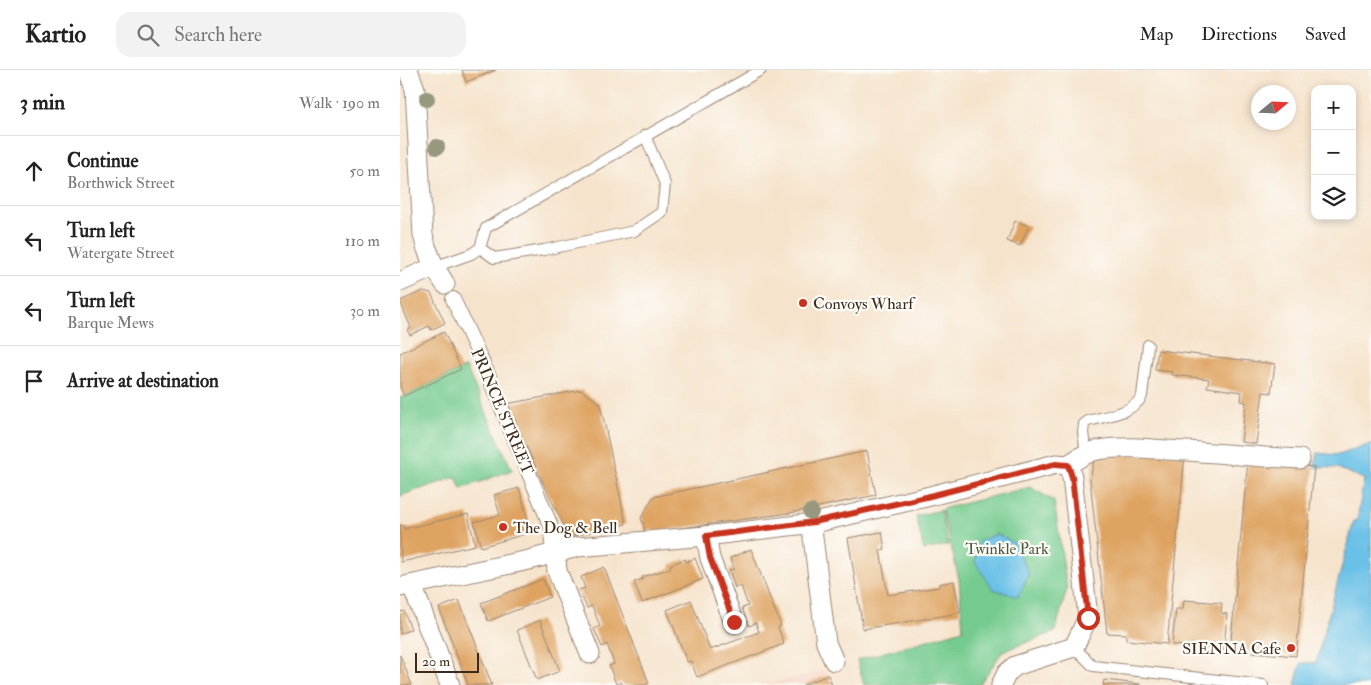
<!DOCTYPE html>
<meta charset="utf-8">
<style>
body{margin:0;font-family:"IM FELL Double Pica",serif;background:#f2f2f2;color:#222}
.controls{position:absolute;right:15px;top:15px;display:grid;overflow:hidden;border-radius:10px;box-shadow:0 2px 8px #0003}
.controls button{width:45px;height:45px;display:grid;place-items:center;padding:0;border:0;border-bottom:1px solid #e0e0e0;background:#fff;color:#222;font:25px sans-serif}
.compass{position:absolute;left:851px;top:15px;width:45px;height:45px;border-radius:50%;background:#fff;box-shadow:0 2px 8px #0003;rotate:71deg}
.scale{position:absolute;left:15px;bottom:12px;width:64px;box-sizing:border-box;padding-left:5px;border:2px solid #3b2a1e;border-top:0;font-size:14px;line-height:18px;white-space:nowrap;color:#3b2a1e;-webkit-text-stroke:4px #fdfcf7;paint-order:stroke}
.stop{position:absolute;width:15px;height:15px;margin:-11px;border:4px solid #c8321e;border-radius:50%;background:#fff}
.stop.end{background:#c8321e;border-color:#fff;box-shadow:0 1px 5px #0008}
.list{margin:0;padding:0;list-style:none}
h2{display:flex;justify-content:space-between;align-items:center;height:65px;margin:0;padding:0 20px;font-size:21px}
h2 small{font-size:16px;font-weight:400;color:#767676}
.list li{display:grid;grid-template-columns:32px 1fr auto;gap:15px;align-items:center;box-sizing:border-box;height:70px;padding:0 20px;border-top:1px solid #e0e0e0}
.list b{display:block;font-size:19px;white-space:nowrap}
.list p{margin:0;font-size:16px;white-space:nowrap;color:#767676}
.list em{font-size:16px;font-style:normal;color:#767676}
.icon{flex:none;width:28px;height:28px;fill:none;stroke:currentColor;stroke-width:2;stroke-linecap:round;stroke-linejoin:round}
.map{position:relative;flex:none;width:971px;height:615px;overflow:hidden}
header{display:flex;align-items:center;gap:30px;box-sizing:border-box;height:70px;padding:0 25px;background:#fff;border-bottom:1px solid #e0e0e0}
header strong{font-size:24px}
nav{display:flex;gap:28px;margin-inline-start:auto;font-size:18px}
.search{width:350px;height:45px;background:#f2f2f2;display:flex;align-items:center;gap:12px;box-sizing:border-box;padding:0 18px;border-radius:15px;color:#767676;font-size:19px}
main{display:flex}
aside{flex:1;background:#fff}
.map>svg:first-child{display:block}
.built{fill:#f5d3c2}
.green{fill:#74cb8f;stroke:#587a56}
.water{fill:#6ac1e7;stroke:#527682}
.building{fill:#dea360}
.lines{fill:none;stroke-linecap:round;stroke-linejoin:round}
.service-casing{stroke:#988675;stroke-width:12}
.pedestrian-casing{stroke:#988675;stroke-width:16}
.minor-casing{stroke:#988675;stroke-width:21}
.service{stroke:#fff;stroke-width:10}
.pedestrian{stroke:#fff;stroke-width:14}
.minor{stroke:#fff;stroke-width:19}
.tree{fill:#98987f}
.route{stroke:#c8321e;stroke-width:6}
.poi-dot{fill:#c8321e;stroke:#fdfcf7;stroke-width:2}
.labels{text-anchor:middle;stroke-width:4.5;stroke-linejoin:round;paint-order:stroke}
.poi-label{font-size:16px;fill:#3b2a1e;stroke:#fdfcf7;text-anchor:start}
.street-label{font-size:16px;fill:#3b2a1e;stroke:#fdfcf7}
.park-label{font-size:16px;fill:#4c5a40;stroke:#fdfcf7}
</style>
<header>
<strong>Kartio</strong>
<div class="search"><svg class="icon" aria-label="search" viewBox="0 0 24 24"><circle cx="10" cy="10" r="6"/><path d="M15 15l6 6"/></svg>Search here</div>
<nav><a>Map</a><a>Directions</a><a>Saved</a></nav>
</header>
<main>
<aside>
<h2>3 min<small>Walk · 190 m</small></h2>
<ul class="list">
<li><svg class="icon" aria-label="ahead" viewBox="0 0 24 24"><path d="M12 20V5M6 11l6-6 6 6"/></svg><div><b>Continue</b><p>Borthwick Street</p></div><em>50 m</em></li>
<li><svg class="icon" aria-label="left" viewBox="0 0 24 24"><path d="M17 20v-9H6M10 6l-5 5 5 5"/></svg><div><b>Turn left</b><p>Watergate Street</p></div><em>110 m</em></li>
<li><svg class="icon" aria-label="left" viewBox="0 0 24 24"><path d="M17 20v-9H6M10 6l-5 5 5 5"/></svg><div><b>Turn left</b><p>Barque Mews</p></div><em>30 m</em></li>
<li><svg class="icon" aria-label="arrive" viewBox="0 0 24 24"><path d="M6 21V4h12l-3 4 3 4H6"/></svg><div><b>Arrive at destination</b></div></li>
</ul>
</aside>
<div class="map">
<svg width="971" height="615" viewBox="0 0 971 615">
<rect width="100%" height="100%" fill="#fdfcf7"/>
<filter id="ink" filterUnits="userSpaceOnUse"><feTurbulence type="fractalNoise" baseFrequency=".02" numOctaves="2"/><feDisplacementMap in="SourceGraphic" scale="10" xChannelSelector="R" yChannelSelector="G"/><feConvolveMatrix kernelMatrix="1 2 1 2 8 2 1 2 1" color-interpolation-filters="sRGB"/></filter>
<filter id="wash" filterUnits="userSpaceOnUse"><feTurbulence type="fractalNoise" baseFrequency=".0096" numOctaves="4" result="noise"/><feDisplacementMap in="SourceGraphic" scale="20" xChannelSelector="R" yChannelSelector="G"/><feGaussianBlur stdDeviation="1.12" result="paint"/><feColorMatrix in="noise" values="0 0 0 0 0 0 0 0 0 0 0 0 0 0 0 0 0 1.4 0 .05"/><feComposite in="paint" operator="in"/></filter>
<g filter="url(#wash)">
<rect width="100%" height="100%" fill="#f6e3cc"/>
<path class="built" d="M423,601l5,14h-64z"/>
<g class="green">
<path d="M66,297l46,103 -51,19 -5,-12 -56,19v-98z"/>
<path d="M630,417l24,14 13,88 -12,43 -52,19 -24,34h-115l-7,-25 106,-30 -4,-51 -17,-70z"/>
<path d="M541,440l7,35 -24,5 -8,-34z"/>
</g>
<g class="water">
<path d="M971,374v241h-76l6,-22h15l38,-142h3l7,-42 -27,-11 -23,-1 3,-8v-6l22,2z"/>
<path d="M597,464l16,8 16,32 -11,23 -25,-8 -18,-27 4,-21z"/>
</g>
<g id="blocks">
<g class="building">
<path d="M62,0h34l-30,12z"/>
<path d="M615,151l14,5 -9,20 -13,-5z"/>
<path d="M23,221l8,2 14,30 -14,7 -2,-4 -19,9 -3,-5 4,-2 -11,-27z"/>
<path d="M44,262l17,37 -57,27 -4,-9v-34z"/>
<path d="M758,280l117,14 -4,29 -8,-1 -7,52 -15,-2 5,-40 -5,-1 1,-9 -35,-5 2,-8 -37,-4v-3l-17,-2z"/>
<path d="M181,320l19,13 26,121 -57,13 -63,-133z"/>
<path d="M467,381l9,44 -86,18 -131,18h-14l-4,-13 12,-21z"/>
<path d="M785,384l-18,190 -41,-4v-6l-19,-1 -17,-153 5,-25z"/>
<path d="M848,390l66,7 -18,189 -66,-6z"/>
<path d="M119,418l13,44 -51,15 -7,-25 26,-7 -6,-20z"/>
<path d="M68,444l7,31 -74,17 -1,-36 3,-1 1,4z"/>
<path d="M482,462l3,17 -5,1 8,45 51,-8v-3l15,-3 6,32 -97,16 -15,-91z"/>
<path d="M351,479l30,77 -3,1 6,17 -87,33 -6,-16 -4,1 -20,-52 24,-10 19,50 49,-18 -3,-9 -7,3 -7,-18 6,-2 -7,-20 -6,2 -6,-18 5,-1 -4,-11z"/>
<path d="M295,488l8,21 -61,24 -8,-21 9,-3 -1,-2 29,-9 -1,-3 15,-6 1,3z"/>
<path d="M204,497l45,116 -4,2h-22l-2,-3 -5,2 -7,-18 5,-2 -7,-20 -5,3 -8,-18 6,-3 -8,-20 -5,2 -8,-18 6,-2 -4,-11z"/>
<path d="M143,509l7,18 -62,24 -7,-18z"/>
<path d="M59,530l33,85h-24l-29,-77z"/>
<path d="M784,530l38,3 -1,10 6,1 -3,35 -52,-4 4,-36h7z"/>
<path d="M4,541l7,18 -11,5v-22z"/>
<path d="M140,550l20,51 -23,9 -20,-50z"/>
<path d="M0,585l12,30h-12z"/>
<path d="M428,605l4,10h-29z"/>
<path d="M704,610l36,4v1h-37z"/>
</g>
</g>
</g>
<g filter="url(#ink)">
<use href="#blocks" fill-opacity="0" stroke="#988675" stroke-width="1"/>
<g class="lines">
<defs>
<g id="service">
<path d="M80,178l14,10 50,-8 90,-19 28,-19 3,-28 -20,-49"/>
<path d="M34,197l37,-13 9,-6 6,-20 275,-158"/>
<path d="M686,384l-3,-21 1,-9 4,-3c17,-5 46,-8 54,-25l6,-51"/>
<path d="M674,577l19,19 170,19"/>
</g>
<path id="pedestrian" d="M53,229l33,71 64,154"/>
<g id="minor">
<path d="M8,0l7,19 8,146c4,19 12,33 22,49"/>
<path d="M0,212l34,-15"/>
<path d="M668,395c9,-6 19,-13 30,-15 23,-4 46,-2 69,0 44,2 88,7 133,9"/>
<path d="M414,453l-2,6 14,114 8,18"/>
<path d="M154,466l3,35 33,83"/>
<path d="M306,466l4,22 24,65"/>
<path d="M12,515l38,100"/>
<path d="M0,517l129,-27 48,-13 129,-11 108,-13 112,-26 130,-33 12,1"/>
<path d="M601,615l6,-12 8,-7 59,-19 14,-30 -16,-140 -4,-12"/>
</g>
</defs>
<use href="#service" class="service-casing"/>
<use href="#pedestrian" class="pedestrian-casing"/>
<use href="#minor" class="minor-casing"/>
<use href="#service" class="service"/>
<use href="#pedestrian" class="pedestrian"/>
<use href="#minor" class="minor"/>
</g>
<g class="tree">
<circle cx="27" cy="29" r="8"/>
<circle cx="37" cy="77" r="8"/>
<circle cx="411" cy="442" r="8"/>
</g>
</g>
<g class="lines" filter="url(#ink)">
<path class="route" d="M334,552l-24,-64 -4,-22 108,-14 112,-25 130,-33 12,1 4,12 16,141"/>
</g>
<g class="poi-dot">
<circle cx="403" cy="233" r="5"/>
<circle cx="103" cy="457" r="5"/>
<circle cx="891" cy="578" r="5"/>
</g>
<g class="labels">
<g class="poi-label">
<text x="413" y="239">Convoys Wharf</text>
<text x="113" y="463">The Dog &amp; Bell</text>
<text x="881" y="584" text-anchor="end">SIENNA Cafe</text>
</g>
<g class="street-label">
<text transform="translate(103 341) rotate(67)" y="6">PRINCE STREET</text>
</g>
<g class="park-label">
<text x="607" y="484">Twinkle Park</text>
</g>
</g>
</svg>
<div class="controls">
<button>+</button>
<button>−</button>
<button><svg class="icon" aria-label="layers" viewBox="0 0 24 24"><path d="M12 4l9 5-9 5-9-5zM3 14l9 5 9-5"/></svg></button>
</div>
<svg class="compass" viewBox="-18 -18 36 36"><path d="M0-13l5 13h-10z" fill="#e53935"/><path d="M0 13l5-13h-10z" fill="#767676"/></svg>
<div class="scale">20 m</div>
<div class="stop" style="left:688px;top:548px"></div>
<div class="stop end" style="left:334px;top:552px"></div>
</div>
</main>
